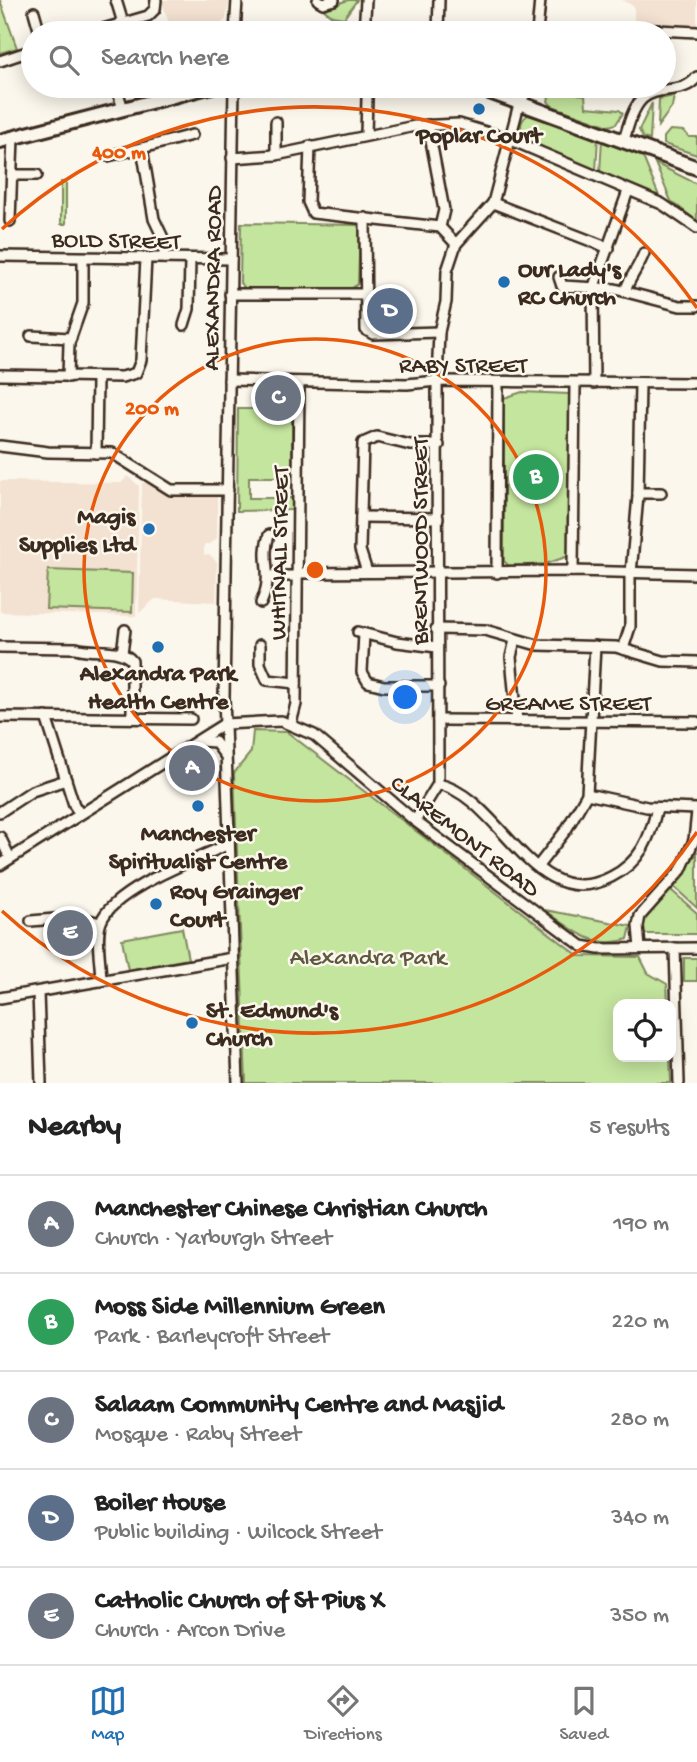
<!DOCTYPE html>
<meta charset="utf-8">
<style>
body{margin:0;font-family:"Gochi Hand",sans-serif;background:#f2f2f2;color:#222}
.controls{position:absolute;right:21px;bottom:21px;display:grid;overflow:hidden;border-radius:14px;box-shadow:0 4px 18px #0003}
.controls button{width:63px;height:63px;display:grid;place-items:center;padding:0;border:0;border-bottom:2px solid #e0e0e0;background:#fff;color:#222;font:35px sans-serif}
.you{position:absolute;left:406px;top:698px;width:24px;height:24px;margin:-18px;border:5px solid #fff;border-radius:50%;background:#1a73e8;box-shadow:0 0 0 10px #1a73e833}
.badge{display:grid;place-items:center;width:46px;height:46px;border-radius:50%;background:#1f6fb2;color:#fff;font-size:23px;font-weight:700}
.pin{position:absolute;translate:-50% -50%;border:4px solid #fff;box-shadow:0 2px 7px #0006}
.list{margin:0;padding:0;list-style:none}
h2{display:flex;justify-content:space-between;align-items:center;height:91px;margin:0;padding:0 28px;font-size:30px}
h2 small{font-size:23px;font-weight:400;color:#767676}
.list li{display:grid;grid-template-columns:46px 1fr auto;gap:21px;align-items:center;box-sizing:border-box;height:98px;padding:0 28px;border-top:2px solid #e0e0e0}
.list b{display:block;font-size:26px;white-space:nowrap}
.list p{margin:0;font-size:23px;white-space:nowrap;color:#767676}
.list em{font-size:23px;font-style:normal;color:#767676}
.icon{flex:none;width:38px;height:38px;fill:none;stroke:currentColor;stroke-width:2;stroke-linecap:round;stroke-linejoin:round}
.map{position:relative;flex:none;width:697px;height:1083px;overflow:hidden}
.search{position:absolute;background:#fff;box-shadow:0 4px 18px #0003;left:21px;right:21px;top:21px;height:77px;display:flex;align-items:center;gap:18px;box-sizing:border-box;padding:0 24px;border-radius:38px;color:#767676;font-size:26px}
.sheet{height:581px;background:#fff}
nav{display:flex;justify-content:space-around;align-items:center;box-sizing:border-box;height:98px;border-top:2px solid #e0e0e0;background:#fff;font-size:19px;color:#767676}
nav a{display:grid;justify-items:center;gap:4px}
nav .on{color:#1f6fb2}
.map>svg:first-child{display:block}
.built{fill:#f3e1d1}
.green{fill:#c4e59e;stroke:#80885e;stroke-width:2}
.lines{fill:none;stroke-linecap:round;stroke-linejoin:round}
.minor-casing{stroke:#3b2a1e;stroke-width:14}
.major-casing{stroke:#3b2a1e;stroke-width:18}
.minor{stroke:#fbf7ec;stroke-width:9}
.major{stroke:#fbf7ec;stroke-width:12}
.ring{fill:none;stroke:#e8590c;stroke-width:3.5}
.poi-dot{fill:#1f6fb2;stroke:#fbf7ec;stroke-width:2.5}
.labels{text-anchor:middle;stroke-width:5;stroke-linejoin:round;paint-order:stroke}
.poi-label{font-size:24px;font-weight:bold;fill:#3b2a1e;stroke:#fbf7ec}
.street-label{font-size:24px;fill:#3b2a1e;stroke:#fbf7ec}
.park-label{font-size:24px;fill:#5d593e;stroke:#fbf7ec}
.centre{fill:#e8590c;stroke:#fbf7ec;stroke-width:3.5}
.ring-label{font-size:21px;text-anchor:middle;font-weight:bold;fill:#e8590c;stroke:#fbf7ec;stroke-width:5;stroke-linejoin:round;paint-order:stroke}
</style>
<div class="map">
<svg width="697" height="1083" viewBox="0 0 697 1083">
<rect width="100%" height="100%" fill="#fbf7ec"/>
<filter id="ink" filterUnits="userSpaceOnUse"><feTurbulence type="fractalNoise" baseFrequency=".0143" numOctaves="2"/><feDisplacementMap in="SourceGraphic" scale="14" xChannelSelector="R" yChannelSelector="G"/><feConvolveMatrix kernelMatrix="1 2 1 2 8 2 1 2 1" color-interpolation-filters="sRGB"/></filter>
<g filter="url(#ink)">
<g class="built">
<path d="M162,0h67l-3,19 -6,6 -50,3z"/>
<path d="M622,0h75v25l-63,-4v-15z"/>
<path d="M128,476l11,10 -3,130 -136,-4v-131l121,2z"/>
<path d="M142,483h8l19,12 48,2v41l-7,6h-6v11h6l7,7 -1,40 -61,-3 -16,14z"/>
</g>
<g class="green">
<path d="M0,0l17,48 -17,5z"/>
<path d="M348,0h9l-13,18 -12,-2 -9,-7z"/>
<path d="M552,86l25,3 1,5 7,1 1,12 33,3 4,3 -7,11 -7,2 -57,-20 -4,-5z"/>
<path d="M674,96l-2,11 -14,19 1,-27z"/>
<path d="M652,103l-2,37 -7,-2 -4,-8z"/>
<path d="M528,115l70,22 -2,34 -72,-31c-2,-8 -7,-18 4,-25z"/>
<path d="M670,130l14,1 5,6h8v18l-33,-11v-7z"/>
<path d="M602,139l41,18 16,39 -59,-24z"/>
<path d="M655,163l42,21v37l-26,-20z"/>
<rect x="61" y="182" width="5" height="42"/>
<path d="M241,223l116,2 3,4 -2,55 -6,4h-107l-5,-5z"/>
<path d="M522,392l47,2v162l-24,8 -36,2 -5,-5v-163z"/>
<path d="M238,409h54v68h-43v21h43v12l-55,1z"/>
<path d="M48,570l85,3 -1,39 -86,-3z"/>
<path d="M253,731l34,1 292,224 61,1 8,16 19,11 1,20h-50v53h52l1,26h-425l-12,-310 17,-21z"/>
<path d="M697,853v55l-23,-21z"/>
<path d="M671,890l26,23v21h-53c-6,-21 14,-31 27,-44z"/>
<path d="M545,910l86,16 -3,13c-33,12 -58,-11 -83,-29z"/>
<path d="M182,928l6,31 -60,11 -6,-31z"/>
<rect x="684" y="958" width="13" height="23"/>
</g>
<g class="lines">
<defs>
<g id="minor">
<path d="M116,0l7,23"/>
<path d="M318,0l5,3 11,-3"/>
<path d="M34,12l6,21"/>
<path d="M638,29l59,3"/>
<path d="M89,33l59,-17 7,-7 1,-9"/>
<path d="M235,33l2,-33"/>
<path d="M364,33l2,-33"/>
<path d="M438,33l1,-33"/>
<path d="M537,33l3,-33"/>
<path d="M0,61l33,-11"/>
<path d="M116,86l7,23"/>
<path d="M234,86l-10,611 14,386"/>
<path d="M370,88v-2"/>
<path d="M276,122v33"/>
<path d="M428,125l16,85 -4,17"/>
<path d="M366,135l1,-38"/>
<path d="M624,140c4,-13 8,-31 18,-41 16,-15 41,-3 55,-22"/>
<path d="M310,146l-2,56 5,11 127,14 16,17"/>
<path d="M108,156l34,-8"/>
<path d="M232,158l44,-3 139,-29 44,-2 50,15 153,65 35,24"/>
<path d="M12,175h25"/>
<path d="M493,203l116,45"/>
<path d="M365,218l1,112 7,4 66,-2"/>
<path d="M10,221l3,-84"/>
<path d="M0,256l231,3"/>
<path d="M164,258v-18l-10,-21 -12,-71 50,-13"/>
<path d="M559,277l3,9 53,3 65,17h17"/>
<path d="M625,291c5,-14 14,-24 19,-38"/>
<path d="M230,294h134"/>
<path d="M184,325l5,-16 1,-50"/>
<path d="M31,336l40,2"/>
<path d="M0,375l122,2 14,-4 5,-13 5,-102"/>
<path d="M68,377l1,-34 14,-40v-45"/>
<path d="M229,380l178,4 30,-3 260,2"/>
<path d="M594,383l-1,-94 35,-98"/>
<path d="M0,446l48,6 64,1 59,37h57"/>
<path d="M96,453l1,-76"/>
<path d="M638,493h23"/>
<path d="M361,517l77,1"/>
<path d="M573,571l2,-188"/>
<path d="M367,572l-7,-22 3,-107 14,-6 33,8h29"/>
<path d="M297,573l276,-2 124,3"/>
<path d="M497,573l1,-191"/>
<path d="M631,573l7,-77 2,-113"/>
<path d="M270,576h27"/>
<path d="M261,603c14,-30 -1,-41 8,-68"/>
<path d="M436,629l49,1 52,15 79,2 47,14 34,1"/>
<path d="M358,632l39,10 40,5"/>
<path d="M364,634l-2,38 6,10 16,4h55"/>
<path d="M515,640l-4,17 6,64"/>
<path d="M260,645v19l7,16 29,3"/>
<path d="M0,647l76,1c18,6 44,-2 56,13v57"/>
<path d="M623,649l7,-22v-54"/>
<path d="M122,653l3,-23"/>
<path d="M0,717l191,2"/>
<path d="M46,717l28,88 6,9"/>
<path d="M438,720l259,2"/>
<path d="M291,723l5,-19 3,-322"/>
<path d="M199,741l16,1 9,12"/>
<path d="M438,784c62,12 96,133 173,93 30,-15 39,-39 46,-69"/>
<path d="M587,794l60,13 50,2"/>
<path d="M0,812l32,-21 34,-11"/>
<path d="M415,821l23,-37 -1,-403 2,-49 7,-30 1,-31 9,-27 37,-41 25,-95 11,-22"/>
<path d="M0,837l10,21"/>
<path d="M0,865l224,-141 57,-3 33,14 101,86 167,125 17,3 98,-1"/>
<path d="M538,866l28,-36 21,-36 8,-148"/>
<path d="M31,921l47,-4 22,6"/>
<path d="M640,948l-2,-22 2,-10 41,-46 13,-30 3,-28"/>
<path d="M675,948l4,135"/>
<path d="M101,981c0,-17 -6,-44 0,-59 12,-33 96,-63 128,-78"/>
<path d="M38,992l3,91"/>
<path d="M0,998l233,-40"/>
</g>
<g id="major">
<path d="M473,86l224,82"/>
<path d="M0,141l212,-55"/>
</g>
</defs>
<use href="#minor" class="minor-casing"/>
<use href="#major" class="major-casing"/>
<use href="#minor" class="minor"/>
<use href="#major" class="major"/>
</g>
</g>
<g class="ring">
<circle cx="315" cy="570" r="231"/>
<path d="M697 832A463 463 0 0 1 2 911M2 229A463 463 0 0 1 697 308"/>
</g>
<g class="poi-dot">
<circle cx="479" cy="109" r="7"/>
<circle cx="504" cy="282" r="7"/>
<circle cx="149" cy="529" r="7"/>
<circle cx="158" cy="647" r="7"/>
<circle cx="198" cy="806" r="7"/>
<circle cx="156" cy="904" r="7"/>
<circle cx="192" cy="1023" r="7"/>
</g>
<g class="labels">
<g class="poi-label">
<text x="479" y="142">Poplar Court</text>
<text x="518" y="276" text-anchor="start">Our Lady's<tspan x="518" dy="28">RC Church</tspan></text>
<text x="135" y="523" text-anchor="end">Magis<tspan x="135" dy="28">Supplies Ltd</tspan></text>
<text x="158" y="680">Alexandra Park<tspan x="158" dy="28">Health Centre</tspan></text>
<text x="198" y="840">Manchester<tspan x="198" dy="28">Spiritualist Centre</tspan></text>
<text x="170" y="898" text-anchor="start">Roy Grainger<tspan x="170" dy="28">Court</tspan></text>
<text x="206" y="1017" text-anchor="start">St. Edmund's<tspan x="206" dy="28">Church</tspan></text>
</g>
<g class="street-label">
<text transform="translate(116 239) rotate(1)" y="8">BOLD STREET</text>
<text transform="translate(211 278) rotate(-89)" y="8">ALEXANDRA ROAD</text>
<text x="463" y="372">RABY STREET</text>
<text transform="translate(419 541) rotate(-90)" y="8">BRENTWOOD STREET</text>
<text transform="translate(278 553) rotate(-89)" y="8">WHITNALL STREET</text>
<text x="568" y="710">GREAME STREET</text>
<text transform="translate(466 835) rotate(38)" y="8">CLAREMONT ROAD</text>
</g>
<g class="park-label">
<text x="368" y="964">Alexandra Park</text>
</g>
</g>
<circle cx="315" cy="570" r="10" class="centre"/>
<g class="ring-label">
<text x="119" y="158">400 m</text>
<text x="152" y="414">200 m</text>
</g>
</svg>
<div class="controls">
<button><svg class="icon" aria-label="locate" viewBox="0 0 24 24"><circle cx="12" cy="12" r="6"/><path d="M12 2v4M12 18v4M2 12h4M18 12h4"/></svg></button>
</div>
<div class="you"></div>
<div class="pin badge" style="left:192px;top:768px;background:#6b7280">A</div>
<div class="pin badge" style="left:536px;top:477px;background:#2e9e5b">B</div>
<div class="pin badge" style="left:278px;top:398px;background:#6b7280">C</div>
<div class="pin badge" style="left:390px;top:311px;background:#5c6f8a">D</div>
<div class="pin badge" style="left:70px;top:933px;background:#6b7280">E</div>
<div class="search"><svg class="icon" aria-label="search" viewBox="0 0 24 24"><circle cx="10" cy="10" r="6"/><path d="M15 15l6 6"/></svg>Search here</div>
</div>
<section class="sheet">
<h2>Nearby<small>5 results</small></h2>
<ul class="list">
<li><span class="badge" style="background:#6b7280">A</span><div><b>Manchester Chinese Christian Church</b><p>Church · Yarburgh Street</p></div><em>190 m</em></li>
<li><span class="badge" style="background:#2e9e5b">B</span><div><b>Moss Side Millennium Green</b><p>Park · Barleycroft Street</p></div><em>220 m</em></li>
<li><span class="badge" style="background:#6b7280">C</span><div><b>Salaam Community Centre and Masjid</b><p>Mosque · Raby Street</p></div><em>280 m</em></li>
<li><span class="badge" style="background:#5c6f8a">D</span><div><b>Boiler House</b><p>Public building · Wilcock Street</p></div><em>340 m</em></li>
<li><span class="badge" style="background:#6b7280">E</span><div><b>Catholic Church of St Pius X</b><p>Church · Arcon Drive</p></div><em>350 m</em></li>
</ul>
</section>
<nav>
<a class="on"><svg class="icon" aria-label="map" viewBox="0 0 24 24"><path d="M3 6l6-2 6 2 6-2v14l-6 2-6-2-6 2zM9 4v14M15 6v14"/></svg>Map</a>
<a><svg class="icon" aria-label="directions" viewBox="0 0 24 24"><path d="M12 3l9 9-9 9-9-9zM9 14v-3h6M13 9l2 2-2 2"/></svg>Directions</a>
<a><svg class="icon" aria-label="saved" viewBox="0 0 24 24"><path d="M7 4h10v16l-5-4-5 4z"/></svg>Saved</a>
</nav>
